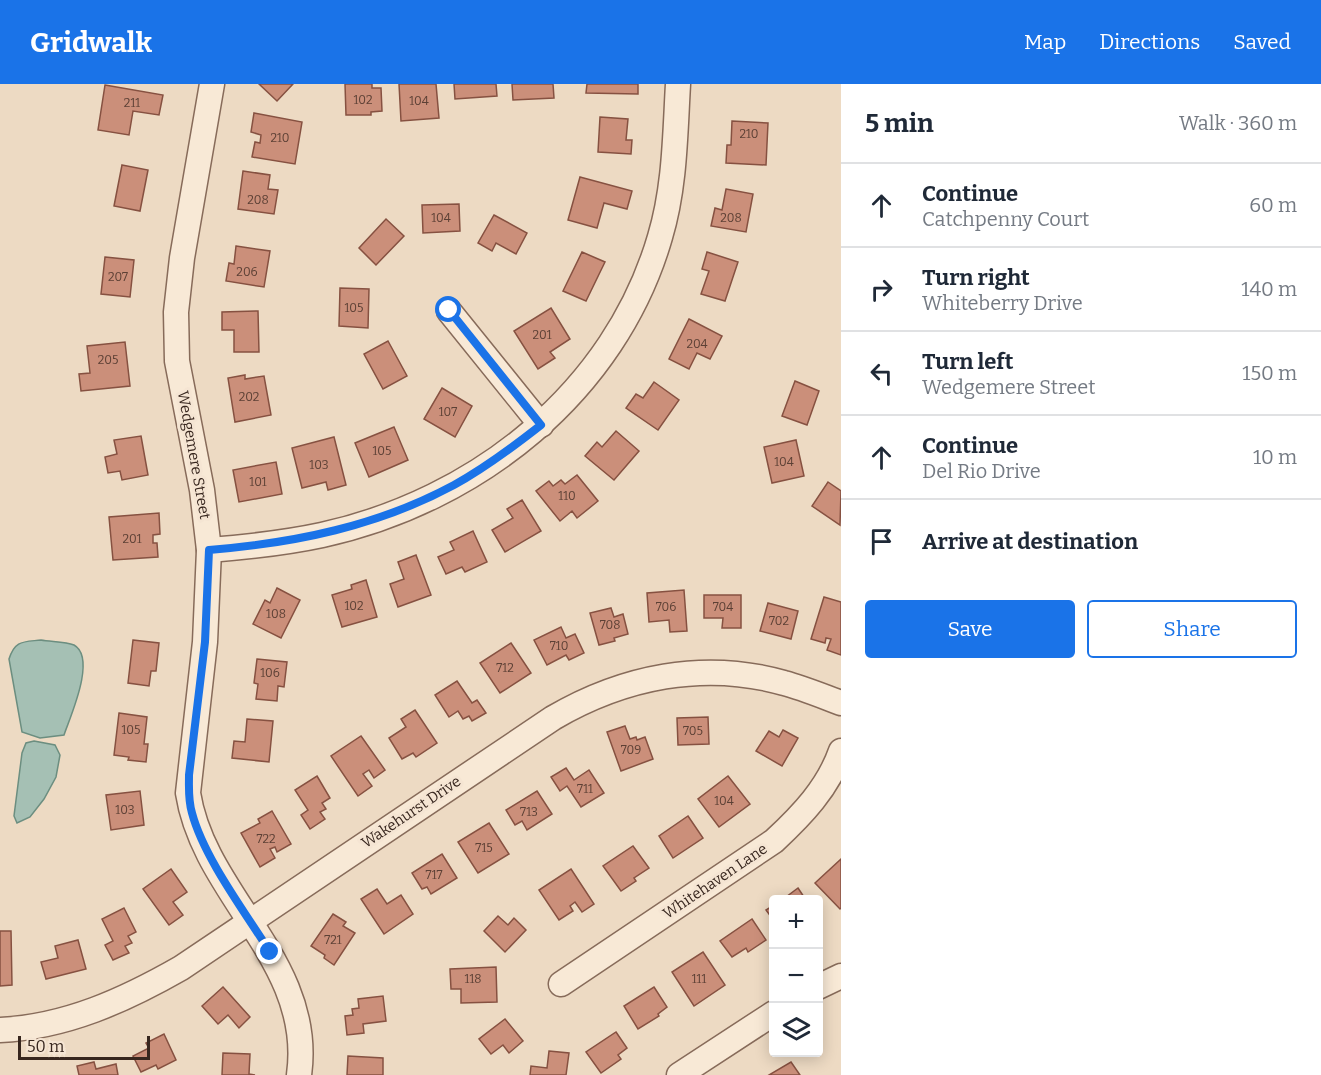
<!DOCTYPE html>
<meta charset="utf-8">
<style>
body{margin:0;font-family:Bitter,serif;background:#f2f2f3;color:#1f2937}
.controls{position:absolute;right:18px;bottom:18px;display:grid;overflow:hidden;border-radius:6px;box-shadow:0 3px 15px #0003}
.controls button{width:54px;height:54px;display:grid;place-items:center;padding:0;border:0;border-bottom:2px solid #e0e1e3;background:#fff;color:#1f2937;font:30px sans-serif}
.scale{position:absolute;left:18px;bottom:15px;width:132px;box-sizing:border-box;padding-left:6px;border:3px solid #37261e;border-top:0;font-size:16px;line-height:21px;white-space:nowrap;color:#37261e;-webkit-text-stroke:4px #f5e5d3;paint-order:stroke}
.stop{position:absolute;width:18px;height:18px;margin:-14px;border:4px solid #1a73e8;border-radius:50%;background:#fff}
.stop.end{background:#1a73e8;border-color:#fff;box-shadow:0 2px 6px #0008}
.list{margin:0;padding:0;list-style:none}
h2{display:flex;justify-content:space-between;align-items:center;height:78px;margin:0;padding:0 24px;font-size:26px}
h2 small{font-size:20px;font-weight:400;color:#747a83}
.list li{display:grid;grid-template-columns:39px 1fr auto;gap:18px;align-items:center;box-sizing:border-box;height:84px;padding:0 24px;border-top:2px solid #e0e1e3}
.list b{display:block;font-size:22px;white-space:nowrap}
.list p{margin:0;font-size:20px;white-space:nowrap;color:#747a83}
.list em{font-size:20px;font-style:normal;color:#747a83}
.actions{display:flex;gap:12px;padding:18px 24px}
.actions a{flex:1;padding:14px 0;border:2px solid #1a73e8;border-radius:6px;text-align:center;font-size:21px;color:#1a73e8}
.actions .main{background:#1a73e8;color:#fff}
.icon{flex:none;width:33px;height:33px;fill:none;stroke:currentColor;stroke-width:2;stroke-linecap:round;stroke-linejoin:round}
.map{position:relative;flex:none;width:841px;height:991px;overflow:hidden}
header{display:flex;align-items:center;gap:36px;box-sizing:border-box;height:84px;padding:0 30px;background:#1a73e8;color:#fff}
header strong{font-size:28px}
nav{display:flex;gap:33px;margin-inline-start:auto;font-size:21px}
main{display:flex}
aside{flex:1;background:#fff}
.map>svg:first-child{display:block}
.water{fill:#a5c0b4;stroke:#6c8e80;stroke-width:1.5}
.building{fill:#cb8f7a;stroke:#865141;stroke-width:1.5}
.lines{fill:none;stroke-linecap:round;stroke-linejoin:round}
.minor-casing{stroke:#876b5a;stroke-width:27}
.minor{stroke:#f8e9d6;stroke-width:24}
.route{stroke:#1a73e8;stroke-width:8}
.labels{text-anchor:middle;stroke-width:6;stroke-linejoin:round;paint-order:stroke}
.number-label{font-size:12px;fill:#5c4035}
.street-label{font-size:15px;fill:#37261e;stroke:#f5e5d3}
</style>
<header>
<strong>Gridwalk</strong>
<nav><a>Map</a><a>Directions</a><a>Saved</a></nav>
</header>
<main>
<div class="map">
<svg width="841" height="991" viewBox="0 0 841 991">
<rect width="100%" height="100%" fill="#eddac3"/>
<g class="water">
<path d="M41,556c9,2 24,1 33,5 23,13 -4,72 -10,90l-24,3 -18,-6 -13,-73c6,-19 14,-17 32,-19z"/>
<path d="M34,657l21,4 5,10 -4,22 -12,22 -14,18 -13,6 -3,-7 8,-63 4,-10z"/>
</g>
<g class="building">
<path d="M259,0h34l-16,17z"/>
<path d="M345,0h27v4h9l1,23 -11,1v3h-25z"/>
<path d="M399,0h37l3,34 -38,3z"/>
<path d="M454,0h42l1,12 -42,3z"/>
<path d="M512,0h41l1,14 -41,2z"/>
<path d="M587,0h51v10l-52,-1z"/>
<path d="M105,1l58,10 -4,20 -26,-4 -4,24 -31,-5z"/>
<path d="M254,29l48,9 -7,42 -43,-7 3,-15 5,1 1,-8 -10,-3z"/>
<path d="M600,33l28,2 -2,21h6l-1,14 -33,-2z"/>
<path d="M732,37l36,2 -2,42 -40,-2 1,-18h4z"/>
<path d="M122,81l26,5 -8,41 -26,-5z"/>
<path d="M243,87l27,4 -2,14 10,1 -4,24 -36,-5z"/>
<path d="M580,93l52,14 -5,18 -23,-6 -7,25 -29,-8z"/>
<path d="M726,105l27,5 -7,38 -35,-6 4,-18 7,2z"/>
<path d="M459,120l1,27 -37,2 -1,-28z"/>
<path d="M494,131l33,18 -11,21 -20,-11 -4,8 -14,-8z"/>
<path d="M386,135l18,17 -28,29 -17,-17z"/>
<path d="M236,162l34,5 -6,36 -38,-6 3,-18 5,1z"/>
<path d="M582,168l23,10 -19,39 -23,-10z"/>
<path d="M707,168l31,10 -13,39 -24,-7 8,-23 -7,-2z"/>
<path d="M105,173l29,3 -4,37 -29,-3z"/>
<path d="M340,204l29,1 -1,39 -29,-2z"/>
<path d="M551,224l19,31 -20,13 5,6 -17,11 -24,-38z"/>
<path d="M258,227l1,41h-25v-22h-12v-18z"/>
<path d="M689,235l33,17 -12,23 -13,-6 -8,16 -20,-10z"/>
<path d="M388,257l19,35 -24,13 -19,-35z"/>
<path d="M125,258l5,44 -49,5 -2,-17 11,-1 -3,-27z"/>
<path d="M245,291v4l19,-3 7,39 -36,7 -7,-44z"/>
<path d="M795,297l24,10 -12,34 -25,-9z"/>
<path d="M654,298l25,18 -21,30 -32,-22 10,-14 7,4z"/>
<path d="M442,304l30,18 -17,31 -31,-18z"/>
<path d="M394,343l14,33 -39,17 -14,-34z"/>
<path d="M616,347l23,20 -25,29 -29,-24 12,-14 5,5z"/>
<path d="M141,352l7,39 -26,5 -2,-9 -12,2 -3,-16 12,-3 -3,-14z"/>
<path d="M334,353l12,48 -18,5 -2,-8 -24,6 -10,-40z"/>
<path d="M796,356l8,36 -32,7 -8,-36z"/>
<path d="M276,378l6,32 -43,8 -6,-32z"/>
<path d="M577,391l21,26 -21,17 -5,-7 -12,10 -24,-30 13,-10 4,5 8,-6 4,4z"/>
<path d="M828,398l13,9 -1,34 -28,-19z"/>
<path d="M522,416l19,31 -36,21 -13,-22 21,-12 -6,-9z"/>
<path d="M159,429l1,21 -7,1v8h4l1,14 -45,3 -4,-43z"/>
<path d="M473,447l14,31 -22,10 -3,-5 -16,7 -8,-17 16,-7 -4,-8z"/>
<path d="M416,471l15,40 -33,12 -8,-23 14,-5 -6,-17z"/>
<path d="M366,496l11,37 -35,10 -10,-32 20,-6 -1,-4z"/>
<path d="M277,504l23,12 -19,38 -28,-14 12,-24 5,3z"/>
<path d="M684,506l3,41 -17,1 -1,-12 -20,2 -2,-29z"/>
<path d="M704,511h37v33h-19l1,-10h-19z"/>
<path d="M824,513l17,5v53l-14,-5 4,-11 -5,-1 -1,5 -14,-4z"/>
<path d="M768,519l30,8 -7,28 -31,-8z"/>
<path d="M611,524l3,9 9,-3 5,20 -14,4 1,3 -16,4 -9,-32z"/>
<path d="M561,543l5,11 9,-4 9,19 -15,7 -3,-5 -19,10 -13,-25z"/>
<path d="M133,556l26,3 -3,28h-5l-2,15 -21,-3z"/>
<path d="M511,559l20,30 -31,20 -20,-30z"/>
<path d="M257,575l30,3 -3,25 -6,-1 -1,15 -21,-2 2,-15 -4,-1z"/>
<path d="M457,597l15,22 5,-3 9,13 -14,8 -3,-5 -6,3 -5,-8 -9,6 -14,-22z"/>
<path d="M415,626l22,33 -21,14 -3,-4 -11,6 -13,-21 17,-11 -5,-8z"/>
<path d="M119,629l28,4 -3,27h4l-2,18 -18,-2 1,-3 -15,-2z"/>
<path d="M708,633l1,27 -31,1 -1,-27z"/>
<path d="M247,635l26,2 -4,41 -37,-4 2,-17 11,1z"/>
<path d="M625,642l5,13 6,-2 1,3 8,-3 8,22 -32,12 -14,-39z"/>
<path d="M783,646l15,8 -16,28 -26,-15 13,-20 10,6z"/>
<path d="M361,652l24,34 -11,8 -5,-8 -6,4 9,12 -14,10 -27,-40z"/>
<path d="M566,684l8,12 15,-10 15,23 -23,14 -14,-21 -7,5 -9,-14z"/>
<path d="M317,692l13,22 -8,5 4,6 -6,3 5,7 -15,10 -9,-14 7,-5 -13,-20z"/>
<path d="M728,692l22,28 -31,23 -21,-28z"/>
<path d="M140,707l4,34 -33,5 -5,-35z"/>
<path d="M537,707l15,23 -25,16 -5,-9 -7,4 -9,-15z"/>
<path d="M272,727l19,33 -14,8 -2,-5 -5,2 5,9 -15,9 -19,-34 19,-10 -2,-4z"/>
<path d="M688,732l15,22 -30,20 -14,-22z"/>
<path d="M489,739l20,31 -31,19 -20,-31z"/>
<path d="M633,762l16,22 -15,10 2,3 -15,10 -18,-25z"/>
<path d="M442,770l15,24 -26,16 -4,-7 -5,2 -10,-16z"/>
<path d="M841,775v49l-1,1 -25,-26z"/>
<path d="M171,785l16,23 -14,10 10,13 -14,10 -26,-36z"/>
<path d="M571,785l23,35 -12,8 -7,-10 -5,4 3,5 -14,9 -20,-30z"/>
<path d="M798,804l8,12h-24z"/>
<path d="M377,805l10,15 14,-9 12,19 -29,20 -23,-35z"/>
<path d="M774,821v16l-8,-11z"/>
<path d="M124,824l12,24 -8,4 4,7 -7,3 4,7 -16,7 -8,-15 8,-4 -11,-22z"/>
<path d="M333,830l13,8 -3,4 12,7 -21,32 -10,-7 1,-3 -14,-9z"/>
<path d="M498,832l10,9 6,-7 12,12 -21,22 -21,-21z"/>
<path d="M752,835l14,21 -18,12 -2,-4 -14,9 -12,-16z"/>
<path d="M0,847h11l1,54 -12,1z"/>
<path d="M78,856l8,29 -40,10 -5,-17 17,-4 -3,-12z"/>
<path d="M703,868l22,33 -31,21 -22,-34z"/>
<path d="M496,883l1,35 -36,1v-14h-10l-1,-20z"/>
<path d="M223,903l27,30 -11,11 -11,-13 -10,9 -16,-18z"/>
<path d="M654,903l13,20 -9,7 1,2 -21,13 -14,-23z"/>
<path d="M383,912l3,25 -23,3 1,9 -17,2 -2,-19 8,-1 -1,-6 7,-1 -1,-9z"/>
<path d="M505,935l18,22 -14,12 -6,-8 -12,9 -12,-15z"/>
<path d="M616,948l11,16 -9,7 3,4 -20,14 -15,-21z"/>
<path d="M164,950l12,26 -18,9 -2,-4 -15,7 -8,-16 16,-8 -3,-5z"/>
<path d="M549,967l20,2 -3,22h-36l1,-9 16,2z"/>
<path d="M223,969l27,1 -1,20 6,1h-33z"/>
<path d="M348,972l35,2v17h-36z"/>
<path d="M94,978l2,7 20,-5 2,11h-39l-2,-9z"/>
<path d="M791,978l9,13h-31z"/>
</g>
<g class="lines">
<defs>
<g id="minor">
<path d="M212,0l-30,174 -6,54 1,49 25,129 7,60 -4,92 -17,151c16,103 127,169 111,282"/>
<path d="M449,227l92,114"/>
<path d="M209,466c38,-3 76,-7 113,-15 155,-34 293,-143 338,-298 15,-50 15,-101 18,-153"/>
<path d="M561,900l213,-143c28,-26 54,-53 67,-90"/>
<path d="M818,903l23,-11"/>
<path d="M0,946c66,-3 125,-30 181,-62l372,-250c70,-41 151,-58 231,-35 19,5 38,13 57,20"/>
<path d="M679,991l95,-62"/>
</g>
</defs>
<use href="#minor" class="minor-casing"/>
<use href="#minor" class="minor"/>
</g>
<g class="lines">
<path class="route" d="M270,868c-25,-40 -66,-94 -78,-139 -4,-13 -3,-25 -3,-38l16,-133 4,-92c86,-7 169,-24 245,-65 31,-17 59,-38 87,-60l-92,-115"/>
</g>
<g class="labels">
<g class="number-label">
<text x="363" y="20">102</text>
<text x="419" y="21">104</text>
<text x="132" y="23">211</text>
<text x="749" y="54">210</text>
<text x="280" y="58">210</text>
<text x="258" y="120">208</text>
<text x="441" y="138">104</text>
<text x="731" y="138">208</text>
<text x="247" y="192">206</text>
<text x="118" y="197">207</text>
<text x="354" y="228">105</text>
<text x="542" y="255">201</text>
<text x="697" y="264">204</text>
<text x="108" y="280">205</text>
<text x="249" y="317">202</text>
<text x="448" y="332">107</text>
<text x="382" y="371">105</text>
<text x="784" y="382">104</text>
<text x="319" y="385">103</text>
<text x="258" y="402">101</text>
<text x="567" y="416">110</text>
<text x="132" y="459">201</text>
<text x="354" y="526">102</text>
<text x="666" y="527">706</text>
<text x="723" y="527">704</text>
<text x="276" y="534">108</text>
<text x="779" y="541">702</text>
<text x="610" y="545">708</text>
<text x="559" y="566">710</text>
<text x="505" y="588">712</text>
<text x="270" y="593">106</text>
<text x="131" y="650">105</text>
<text x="693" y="651">705</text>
<text x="631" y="670">709</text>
<text x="585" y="709">711</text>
<text x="724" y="721">104</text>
<text x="125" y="730">103</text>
<text x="529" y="732">713</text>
<text x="266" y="759">722</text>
<text x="484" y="768">715</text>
<text x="434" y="795">717</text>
<text x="333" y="860">721</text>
<text x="473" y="899">118</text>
<text x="699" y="899">111</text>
</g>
<g class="street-label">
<text transform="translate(194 371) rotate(80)" y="5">Wedgemere Street</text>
<text transform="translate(411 728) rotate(-34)" y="5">Wakehurst Drive</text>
<text transform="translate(715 797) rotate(-34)" y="5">Whitehaven Lane</text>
</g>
</g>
</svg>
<div class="controls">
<button>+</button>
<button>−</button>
<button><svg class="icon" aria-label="layers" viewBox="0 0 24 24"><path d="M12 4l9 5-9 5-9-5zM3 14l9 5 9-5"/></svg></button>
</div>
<div class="scale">50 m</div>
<div class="stop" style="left:449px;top:226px"></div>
<div class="stop end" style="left:270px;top:868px"></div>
</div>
<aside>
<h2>5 min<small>Walk · 360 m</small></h2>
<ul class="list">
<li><svg class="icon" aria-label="ahead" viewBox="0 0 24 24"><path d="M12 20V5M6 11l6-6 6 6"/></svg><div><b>Continue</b><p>Catchpenny Court</p></div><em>60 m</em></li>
<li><svg class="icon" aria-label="right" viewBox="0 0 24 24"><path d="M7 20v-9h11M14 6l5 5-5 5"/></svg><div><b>Turn right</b><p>Whiteberry Drive</p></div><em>140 m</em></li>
<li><svg class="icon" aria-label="left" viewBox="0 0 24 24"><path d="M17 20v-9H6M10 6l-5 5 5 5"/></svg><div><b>Turn left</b><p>Wedgemere Street</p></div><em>150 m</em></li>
<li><svg class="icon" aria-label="ahead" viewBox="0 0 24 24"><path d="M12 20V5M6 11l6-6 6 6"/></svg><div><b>Continue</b><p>Del Rio Drive</p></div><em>10 m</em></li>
<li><svg class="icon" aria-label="arrive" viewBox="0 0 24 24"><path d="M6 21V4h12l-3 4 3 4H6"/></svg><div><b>Arrive at destination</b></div></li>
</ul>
<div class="actions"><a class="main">Save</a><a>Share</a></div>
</aside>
</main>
